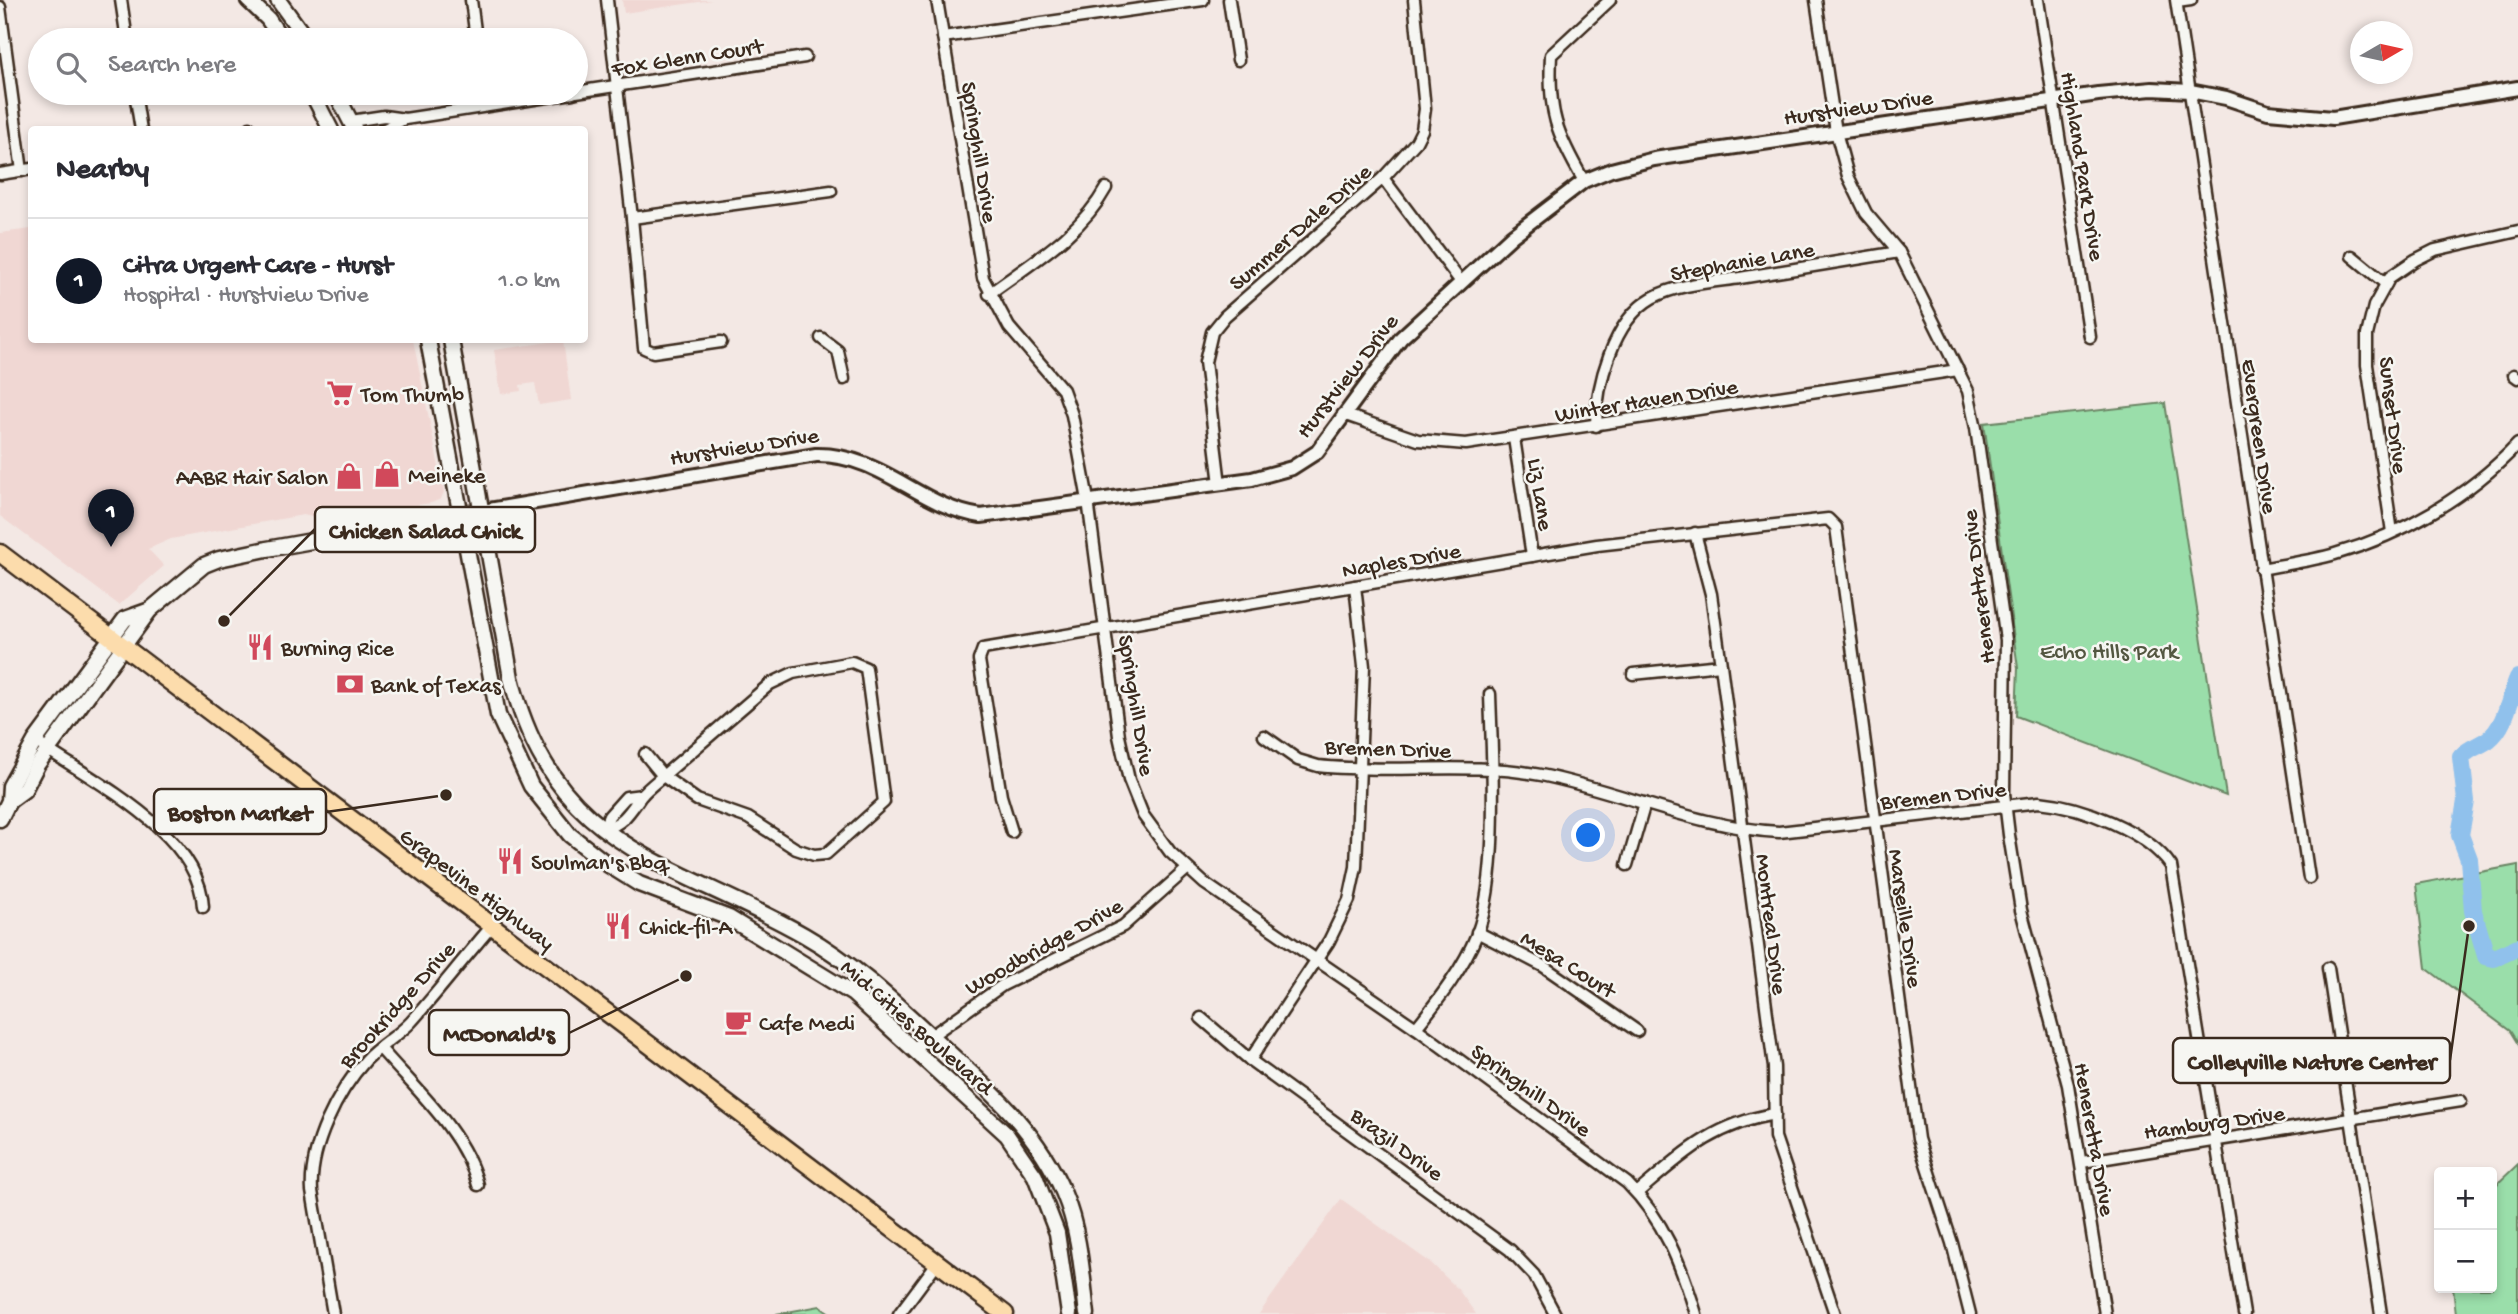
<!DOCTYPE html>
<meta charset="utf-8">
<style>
body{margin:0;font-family:"Gochi Hand",sans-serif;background:#f7f7f7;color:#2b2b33}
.controls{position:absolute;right:21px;bottom:21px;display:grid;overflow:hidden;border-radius:7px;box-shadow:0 4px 10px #0003}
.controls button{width:63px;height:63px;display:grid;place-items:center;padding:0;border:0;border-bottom:2px solid #e1e1e2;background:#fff;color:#2b2b33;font:35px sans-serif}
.compass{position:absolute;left:2350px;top:21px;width:63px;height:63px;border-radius:50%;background:#fff;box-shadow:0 4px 10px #0003;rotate:81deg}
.you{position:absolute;left:1589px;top:836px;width:24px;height:24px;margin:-18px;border:5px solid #fff;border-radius:50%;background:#1a73e8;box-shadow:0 0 0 10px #1a73e833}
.badge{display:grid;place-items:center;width:46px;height:46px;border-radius:50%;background:#111827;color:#fff;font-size:23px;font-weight:700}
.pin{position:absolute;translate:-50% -58px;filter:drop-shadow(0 2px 4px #0008)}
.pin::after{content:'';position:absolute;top:37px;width:24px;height:21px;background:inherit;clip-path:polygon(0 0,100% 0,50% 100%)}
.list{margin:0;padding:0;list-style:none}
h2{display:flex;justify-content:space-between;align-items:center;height:91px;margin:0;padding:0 28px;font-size:30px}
h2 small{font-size:23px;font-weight:400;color:#7c7c81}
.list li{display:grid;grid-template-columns:46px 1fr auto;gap:21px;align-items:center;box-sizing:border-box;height:126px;padding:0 28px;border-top:2px solid #e1e1e2}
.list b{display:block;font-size:26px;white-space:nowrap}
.list p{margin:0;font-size:23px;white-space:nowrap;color:#7c7c81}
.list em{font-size:23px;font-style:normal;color:#7c7c81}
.icon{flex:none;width:38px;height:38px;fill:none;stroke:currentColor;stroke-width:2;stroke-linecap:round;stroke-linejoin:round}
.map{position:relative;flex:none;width:2518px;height:1314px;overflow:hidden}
.search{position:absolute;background:#fff;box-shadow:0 4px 10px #0003;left:28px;top:28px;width:560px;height:77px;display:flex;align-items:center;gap:18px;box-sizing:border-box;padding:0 24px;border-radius:38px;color:#7c7c81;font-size:26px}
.panel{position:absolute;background:#fff;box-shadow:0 4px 10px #0003;left:28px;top:126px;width:560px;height:217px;border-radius:7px}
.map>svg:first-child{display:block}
.built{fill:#f0d7d3}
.green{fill:#9adeaa;stroke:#6a8464;stroke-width:2}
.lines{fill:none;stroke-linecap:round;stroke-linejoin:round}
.river{stroke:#90c1ec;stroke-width:18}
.minor-casing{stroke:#3b2a1e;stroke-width:15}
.tertiary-casing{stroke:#3b2a1e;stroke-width:18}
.secondary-casing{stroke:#3b2a1e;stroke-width:19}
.primary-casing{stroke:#3b2a1e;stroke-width:21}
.minor{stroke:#f6f6f2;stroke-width:10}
.tertiary{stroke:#f6f6f2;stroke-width:12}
.secondary{stroke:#f6f6f2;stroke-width:14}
.primary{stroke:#fcdcac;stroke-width:16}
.labels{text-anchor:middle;stroke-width:5;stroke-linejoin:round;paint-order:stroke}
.street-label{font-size:23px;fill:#3b2a1e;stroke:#f6f6f2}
.poi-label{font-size:23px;fill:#3b2a1e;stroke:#f6f6f2;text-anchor:start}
.park-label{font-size:23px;fill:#535741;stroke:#f6f6f2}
.leader{fill:none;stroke:#3b2a1e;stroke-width:2.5}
.callout-dot{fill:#3b2a1e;stroke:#f6f6f2;stroke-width:2.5}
.callout{fill:#f6f6f2;stroke:#3b2a1e;stroke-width:2.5}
.callout-label{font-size:24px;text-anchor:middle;font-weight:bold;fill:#3b2a1e}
</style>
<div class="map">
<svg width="2518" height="1314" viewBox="0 0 2518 1314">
<rect width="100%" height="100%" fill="#f3e8e4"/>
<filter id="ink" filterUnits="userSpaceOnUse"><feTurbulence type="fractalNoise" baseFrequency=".0143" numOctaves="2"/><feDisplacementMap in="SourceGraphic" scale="14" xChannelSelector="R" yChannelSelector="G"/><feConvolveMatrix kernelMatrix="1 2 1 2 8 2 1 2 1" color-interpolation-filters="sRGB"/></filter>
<g filter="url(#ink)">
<g class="built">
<path d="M622,0h90l-88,13z"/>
<path d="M31,229l1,111h381l31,152 -3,7 -10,4 -109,16 -19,-4 -132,24 -23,10 16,17 -45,39 -119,-89v-283z"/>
<path d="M563,340l8,60 -32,5 -4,-22 -15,2 1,6 -20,3 -7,-44z"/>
<path d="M1341,1199l90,64 26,25 19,26h-217z"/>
</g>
<g class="green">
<path d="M2165,403l61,393 -210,-80 2,-48 -34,-245z"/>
<path d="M2518,865v179l-8,-13 -84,-63 -10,-84z"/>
<path d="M2518,1164v150h-62l-3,-26h39v-99z"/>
<path d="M820,1306l11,8h-55z"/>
</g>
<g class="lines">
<path class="river" d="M2518,678c-8,18 -12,48 -29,61 -9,7 -19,8 -28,18l5,44 -6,34 9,24 4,52 13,45 8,2 24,-11"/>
<defs>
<g id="minor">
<path d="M121,0l6,40"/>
<path d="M471,0l4,31"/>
<path d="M607,0l25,218 12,130 9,4 68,-10"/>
<path d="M937,0l46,278 26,49 54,63 9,25 16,85 31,236 10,44 14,35 27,37 34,31 212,145 211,155c37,37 54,81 69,131"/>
<path d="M1229,0l9,60"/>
<path d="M1816,0l20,132 12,44 18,37 33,39 69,139 8,37 30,212 -2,153 5,42 12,75 47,175 37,229"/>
<path d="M2038,0l52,337"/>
<path d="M2176,0l133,878"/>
<path d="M2177,2l14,-2"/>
<path d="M0,7l22,164"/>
<path d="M943,37l260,-37"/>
<path d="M576,92l229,-35"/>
<path d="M135,93l6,37"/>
<path d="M351,121l33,-5 21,3 168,-26"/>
<path d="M248,130l2,-2"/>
<path d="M383,130l21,-11"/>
<path d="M0,174l32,-5"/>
<path d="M1383,178l78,104"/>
<path d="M1584,181c-28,-48 -36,-69 -33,-126l59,-55"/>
<path d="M632,218l199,-27"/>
<path d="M2352,256l34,28"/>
<path d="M989,294c42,-31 92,-60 117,-106"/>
<path d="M821,338l17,13 6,28"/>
<path d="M2514,375l4,3"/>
<path d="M1343,414l75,26 48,4 492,-74"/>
<path d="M1596,426c0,-40 17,-106 56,-128 25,-14 60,-16 88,-20 53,-9 106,-17 159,-26"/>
<path d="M1514,438l18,118"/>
<path d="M1220,484l-15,-122 7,-30 13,-16 158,-138 33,-36 6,-12 3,-21 -11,-109"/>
<path d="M2392,532l-25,-167v-30l7,-29 16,-29 25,-17 20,-10 83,-19"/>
<path d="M1695,533l16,61 10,71 53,402 1,70 60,177"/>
<path d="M2261,569c25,-5 50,-8 74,-15 69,-20 134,-58 183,-110"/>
<path d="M852,662l14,6 18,134 -58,52 -12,1 -18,-6 -48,-31 -51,-18 -34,-24 107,-92 23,-11z"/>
<path d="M1633,674l88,-9"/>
<path d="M1264,736l34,24 20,6c74,8 150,-5 223,9 80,16 157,53 238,57l260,-30c42,4 108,29 132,64l73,448"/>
<path d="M35,741c55,39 165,91 168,166"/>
<path d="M603,830c21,-7 26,-17 38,-34 6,-7 15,-14 22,-20l-18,-22"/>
<path d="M603,830l6,-14 17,-19 16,-2"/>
<path d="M1012,832l-11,-36 -22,-136 4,-11 614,-104 231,-26 8,8 82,612 34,104 18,71"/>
<path d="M1627,865l18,-62"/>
<path d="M1477,932l66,34 94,65"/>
<path d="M2328,968l53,346"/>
<path d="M1201,1018l49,42 260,190 24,25 21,39"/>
<path d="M1416,1028c23,-29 47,-59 61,-94 23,-60 15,-175 13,-240"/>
<path d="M380,1048c35,41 84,83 98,137"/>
<path d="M914,1048l89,-63 120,-59 64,-57"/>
<path d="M1250,1060l79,-119 20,-41 7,-33 8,-201 -9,-80"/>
<path d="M2082,1162l379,-61"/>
<path d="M1637,1193c46,-39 76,-69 138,-79"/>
<path d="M333,1314l-21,-123c-3,-43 25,-99 54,-131 14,-15 32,-24 45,-38 28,-31 53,-64 80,-95"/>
<path d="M899,1314l38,-51"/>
</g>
<path id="tertiary" d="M483,511l333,-56c66,-1 103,52 165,61l271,-37 40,-11 25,-16 84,-114 111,-102 72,-55 27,-11 43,-11 444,-65 54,-5 38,2 36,7 42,14 65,6 185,-30"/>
<g id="secondary">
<path d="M248,0l20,19 14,21"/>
<path d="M278,0l29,40"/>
<path d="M312,93l19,37"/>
<path d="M336,93l19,37"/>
<path d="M428,340l70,375 33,71 39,49 37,29 32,20 90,34 124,76 154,141 28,41 22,57 12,81"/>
<path d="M451,340l60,338c44,174 160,181 293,257 49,28 88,65 129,103 51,47 104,90 131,156 16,38 18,80 23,120"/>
<path d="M9,801l15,-11 13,-25 113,-155 54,-45 15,-6 48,-10 202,-36"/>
<path d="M0,819l9,-18 1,-15 25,-45 90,-122 25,-9"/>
</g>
<path id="primary" d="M0,553l1005,761"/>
</defs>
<use href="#minor" class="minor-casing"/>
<use href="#tertiary" class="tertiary-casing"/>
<use href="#secondary" class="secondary-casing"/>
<use href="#primary" class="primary-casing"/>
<use href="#minor" class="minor"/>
<use href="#tertiary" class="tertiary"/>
<use href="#secondary" class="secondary"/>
<use href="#primary" class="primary"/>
</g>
</g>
<defs>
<symbol id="supermarket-bare" viewBox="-9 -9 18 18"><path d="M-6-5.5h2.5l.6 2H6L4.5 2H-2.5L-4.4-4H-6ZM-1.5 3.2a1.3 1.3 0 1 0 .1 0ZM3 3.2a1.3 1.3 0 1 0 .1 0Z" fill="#d1495b" stroke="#f6f6f2" stroke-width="2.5" paint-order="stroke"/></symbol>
<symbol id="shop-bare" viewBox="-9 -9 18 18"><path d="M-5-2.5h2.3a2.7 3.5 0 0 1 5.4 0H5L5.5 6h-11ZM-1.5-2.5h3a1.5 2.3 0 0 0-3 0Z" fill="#d1495b" stroke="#f6f6f2" stroke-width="2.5" paint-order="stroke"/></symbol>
<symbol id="restaurant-bare" viewBox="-9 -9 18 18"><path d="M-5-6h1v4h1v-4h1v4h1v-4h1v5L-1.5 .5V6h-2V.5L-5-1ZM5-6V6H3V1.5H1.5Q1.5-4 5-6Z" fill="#d1495b" stroke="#f6f6f2" stroke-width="2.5" paint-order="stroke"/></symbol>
<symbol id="bank-bare" viewBox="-9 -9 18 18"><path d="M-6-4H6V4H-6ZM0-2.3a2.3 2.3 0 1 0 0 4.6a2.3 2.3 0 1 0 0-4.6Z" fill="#d1495b" stroke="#f6f6f2" stroke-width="2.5" paint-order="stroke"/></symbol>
<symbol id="cafe-bare" viewBox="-9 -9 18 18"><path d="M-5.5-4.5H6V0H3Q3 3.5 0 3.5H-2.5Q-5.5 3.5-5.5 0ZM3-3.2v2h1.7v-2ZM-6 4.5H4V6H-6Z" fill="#d1495b" stroke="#f6f6f2" stroke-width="2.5" paint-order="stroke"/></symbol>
</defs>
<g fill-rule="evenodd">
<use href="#supermarket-bare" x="321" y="374" width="38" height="38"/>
<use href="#shop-bare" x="368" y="455" width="38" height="38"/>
<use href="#shop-bare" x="330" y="457" width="38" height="38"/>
<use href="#restaurant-bare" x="241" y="628" width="38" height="38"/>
<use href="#bank-bare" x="331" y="665" width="38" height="38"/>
<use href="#restaurant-bare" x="491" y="842" width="38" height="38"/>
<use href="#restaurant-bare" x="599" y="907" width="38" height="38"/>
<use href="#cafe-bare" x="719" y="1003" width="38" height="38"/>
</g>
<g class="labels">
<g class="street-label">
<text transform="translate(687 56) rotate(-9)" y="8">Fox Glenn Court</text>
<text transform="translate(1858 106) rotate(-8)" y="8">Hurstview Drive</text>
<text transform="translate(981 152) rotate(81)" y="8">Springhill Drive</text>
<text transform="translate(2084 166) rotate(81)" y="8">Highland Park Drive</text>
<text transform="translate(1299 226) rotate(-41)" y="8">Summer Dale Drive</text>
<text transform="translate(1742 260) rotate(-10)" y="8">Stephanie Lane</text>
<text transform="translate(1346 375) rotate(-52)" y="8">Hurstview Drive</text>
<text transform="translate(1646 399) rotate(-9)" y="8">Winter Haven Drive</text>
<text transform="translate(2395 415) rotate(83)" y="8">Sunset Drive</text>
<text transform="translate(2261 436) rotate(82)" y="8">Evergreen Drive</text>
<text transform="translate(744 445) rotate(-9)" y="8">Hurstview Drive</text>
<text transform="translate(1542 494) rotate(81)" y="8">Liz Lane</text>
<text transform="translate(1401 559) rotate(-10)" y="8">Naples Drive</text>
<text transform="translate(1977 587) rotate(-97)" y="8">Heneretta Drive</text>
<text transform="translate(1138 705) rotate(81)" y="8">Springhill Drive</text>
<text transform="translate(1388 747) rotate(2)" y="8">Bremen Drive</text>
<text transform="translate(1943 794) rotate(-6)" y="8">Bremen Drive</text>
<text transform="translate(478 888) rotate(37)" y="8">Grapevine Highway</text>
<text transform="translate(1907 918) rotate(82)" y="8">Marseille Drive</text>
<text transform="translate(1773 924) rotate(83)" y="8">Montreal Drive</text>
<text transform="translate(1043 945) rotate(-29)" y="8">Woodbridge Drive</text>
<text transform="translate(1569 963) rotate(32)" y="8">Mesa Court</text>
<text transform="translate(396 1004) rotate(-48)" y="8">Brookridge Drive</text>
<text transform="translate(918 1026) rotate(41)" y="8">Mid Cities Boulevard</text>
<text transform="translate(1532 1089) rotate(36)" y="8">Springhill Drive</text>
<text transform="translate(2214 1121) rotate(-8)" y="8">Hamburg Drive</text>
<text transform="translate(2096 1139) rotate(80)" y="8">Heneretta Drive</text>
<text transform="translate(1398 1143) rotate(36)" y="8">Brazil Drive</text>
</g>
<g class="poi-label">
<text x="361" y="401">Tom Thumb</text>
<text x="408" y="482">Meineke</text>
<text x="328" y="484" text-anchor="end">AABR Hair Salon</text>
<text x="281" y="655">Burning Rice</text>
<text x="371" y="692">Bank of Texas</text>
<text x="531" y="869">Soulman's Bbq</text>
<text x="639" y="934">Chick-fil-A</text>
<text x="759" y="1030">Cafe Medi</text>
</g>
<g class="park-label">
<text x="2109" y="658">Echo Hills Park</text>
</g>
</g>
<path class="leader" d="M224 621L315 529M446 795L326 812M686 976L569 1033M2469 926L2450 1060"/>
<g class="callout-dot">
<circle cx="224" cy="621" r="7"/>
<circle cx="446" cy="795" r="7"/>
<circle cx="686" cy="976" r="7"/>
<circle cx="2469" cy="926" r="7"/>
</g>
<g class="callout">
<rect x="315" y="507" width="220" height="45" rx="7"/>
<rect x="154" y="789" width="172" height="45" rx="7"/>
<rect x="429" y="1010" width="140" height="45" rx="7"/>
<rect x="2173" y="1038" width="277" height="45" rx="7"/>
</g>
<g class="callout-label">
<text x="425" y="538">Chicken Salad Chick</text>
<text x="240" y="820">Boston Market</text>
<text x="499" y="1041">McDonald's</text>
<text x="2312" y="1069">Colleyville Nature Center</text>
</g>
</svg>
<div class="controls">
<button>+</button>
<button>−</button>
</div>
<svg class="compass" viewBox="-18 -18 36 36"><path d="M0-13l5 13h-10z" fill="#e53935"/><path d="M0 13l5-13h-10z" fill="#7c7c81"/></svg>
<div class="you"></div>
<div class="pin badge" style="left:111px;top:547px">1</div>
<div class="search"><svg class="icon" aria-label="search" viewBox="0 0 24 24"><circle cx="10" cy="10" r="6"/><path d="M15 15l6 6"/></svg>Search here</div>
<section class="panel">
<h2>Nearby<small></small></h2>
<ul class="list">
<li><span class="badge">1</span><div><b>Citra Urgent Care - Hurst</b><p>Hospital · Hurstview Drive</p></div><em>1.0 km</em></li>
</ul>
</section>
</div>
